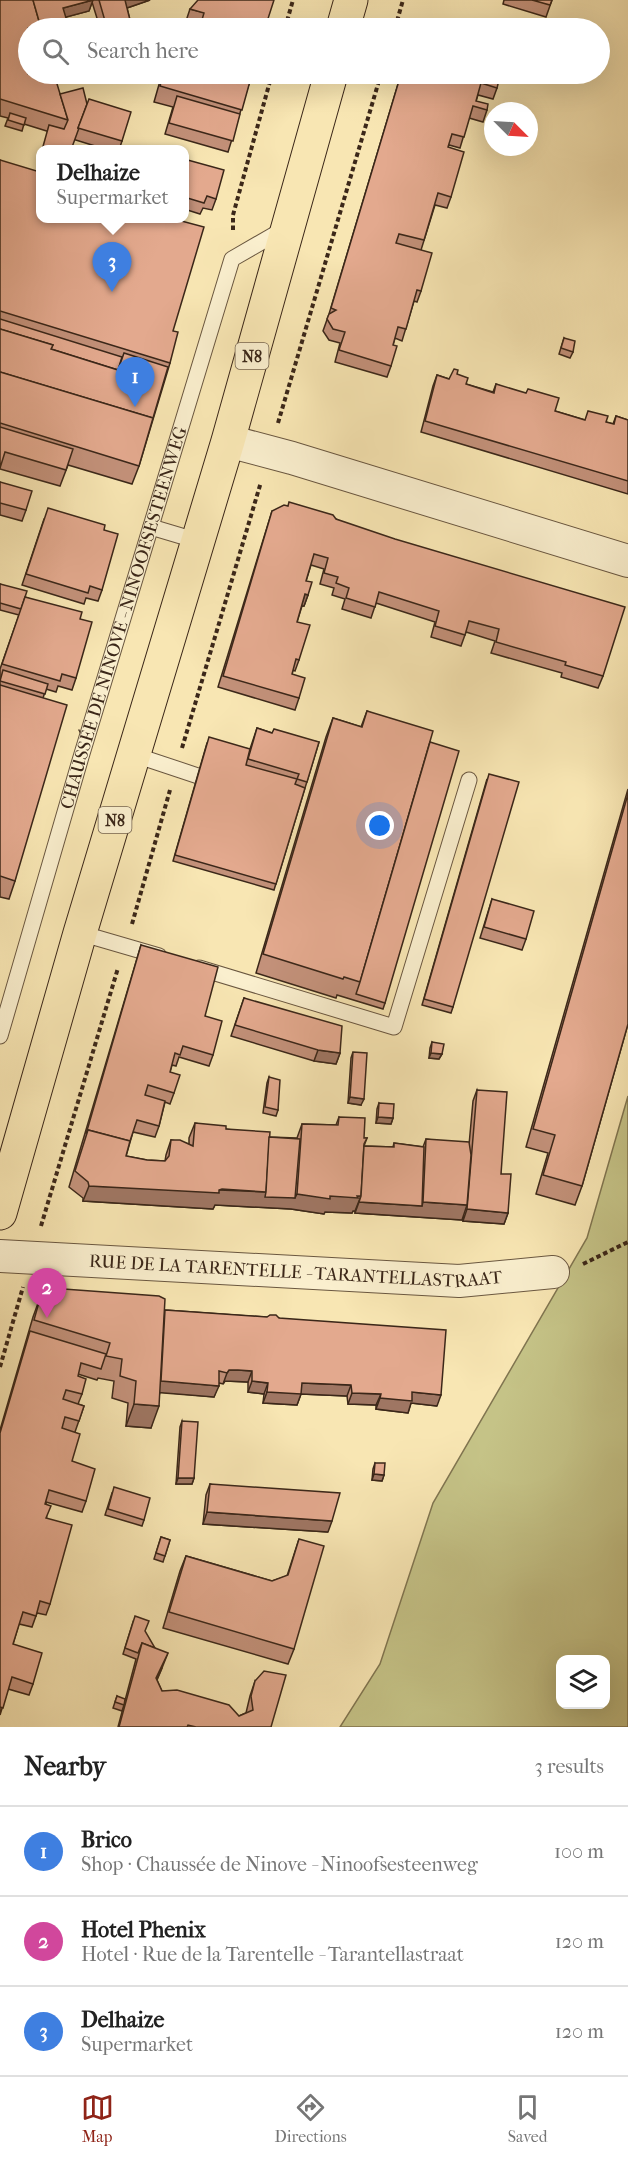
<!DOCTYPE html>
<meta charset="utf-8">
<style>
body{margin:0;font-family:"IM FELL French Canon",serif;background:#f6f6f6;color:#222}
.controls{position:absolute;right:18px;bottom:18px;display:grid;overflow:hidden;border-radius:12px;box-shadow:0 6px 24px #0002}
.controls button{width:54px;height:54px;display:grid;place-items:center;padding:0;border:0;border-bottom:2px solid #e0e0e0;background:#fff;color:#222;font:30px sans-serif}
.compass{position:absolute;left:484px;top:102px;width:54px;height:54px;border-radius:50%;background:#fff;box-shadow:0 6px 24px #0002;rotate:114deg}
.you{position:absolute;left:380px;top:826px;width:21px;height:21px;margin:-15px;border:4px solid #fff;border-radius:50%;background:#1a73e8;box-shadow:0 0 0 9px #1a73e833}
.badge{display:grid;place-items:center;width:39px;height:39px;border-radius:50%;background:#8f2418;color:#fff;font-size:20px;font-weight:700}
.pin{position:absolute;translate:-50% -50px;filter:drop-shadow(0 2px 3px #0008)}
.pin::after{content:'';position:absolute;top:32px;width:21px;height:18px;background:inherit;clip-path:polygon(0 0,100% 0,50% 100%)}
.popup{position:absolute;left:36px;top:145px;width:153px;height:78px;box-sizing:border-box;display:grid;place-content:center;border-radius:12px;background:#fff;filter:drop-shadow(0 2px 4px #0005);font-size:20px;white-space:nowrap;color:#767676}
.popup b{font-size:22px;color:#222}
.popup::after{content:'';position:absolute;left:50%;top:100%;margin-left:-12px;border:12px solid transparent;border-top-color:#fff}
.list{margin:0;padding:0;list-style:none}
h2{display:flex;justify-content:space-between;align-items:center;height:78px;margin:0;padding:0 24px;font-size:26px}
h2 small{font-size:20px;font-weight:400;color:#767676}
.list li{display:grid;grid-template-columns:39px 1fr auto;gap:18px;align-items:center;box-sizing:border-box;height:90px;padding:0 24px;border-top:2px solid #e0e0e0}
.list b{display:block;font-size:22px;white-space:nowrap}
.list p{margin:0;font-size:20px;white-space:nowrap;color:#767676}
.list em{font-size:20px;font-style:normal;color:#767676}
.icon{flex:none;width:33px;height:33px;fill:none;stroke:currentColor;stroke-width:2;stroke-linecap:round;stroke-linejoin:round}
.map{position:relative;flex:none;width:628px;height:1727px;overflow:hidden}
.search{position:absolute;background:#fff;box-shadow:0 6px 24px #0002;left:18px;right:18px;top:18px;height:66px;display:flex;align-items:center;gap:15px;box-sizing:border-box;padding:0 21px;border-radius:33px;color:#767676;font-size:22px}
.sheet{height:348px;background:#fff}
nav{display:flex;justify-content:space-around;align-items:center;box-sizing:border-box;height:84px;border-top:2px solid #e0e0e0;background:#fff;font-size:16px;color:#767676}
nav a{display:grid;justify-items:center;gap:3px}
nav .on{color:#8f2418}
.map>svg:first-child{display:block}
.green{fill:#c5c387;stroke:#807550;stroke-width:1.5;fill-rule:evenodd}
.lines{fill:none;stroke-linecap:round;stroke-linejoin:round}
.service-casing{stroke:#6a5740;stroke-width:17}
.minor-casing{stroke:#6a5740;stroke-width:34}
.primary-casing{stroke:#3b2719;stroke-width:35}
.path{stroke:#3b2719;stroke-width:4;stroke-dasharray:4.5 3;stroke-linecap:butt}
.service{stroke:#faefce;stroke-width:15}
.minor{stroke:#faefce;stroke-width:32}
.primary{stroke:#f8e6b3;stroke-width:33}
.wall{fill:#c3917a;stroke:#3b2719;stroke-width:1.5}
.shaded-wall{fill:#9f7663;stroke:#3b2719;stroke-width:1.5}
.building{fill:#e3a98e;stroke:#3b2719;stroke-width:1.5}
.labels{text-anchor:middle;stroke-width:4.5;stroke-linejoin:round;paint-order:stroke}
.shield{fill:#faefce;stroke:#74634f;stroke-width:1.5}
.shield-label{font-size:16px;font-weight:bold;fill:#3b2719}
.street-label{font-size:18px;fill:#3b2719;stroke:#faefce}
</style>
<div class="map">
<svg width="628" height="1727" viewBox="0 0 628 1727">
<rect width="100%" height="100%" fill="#f8e6b3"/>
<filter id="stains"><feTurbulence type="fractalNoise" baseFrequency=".00333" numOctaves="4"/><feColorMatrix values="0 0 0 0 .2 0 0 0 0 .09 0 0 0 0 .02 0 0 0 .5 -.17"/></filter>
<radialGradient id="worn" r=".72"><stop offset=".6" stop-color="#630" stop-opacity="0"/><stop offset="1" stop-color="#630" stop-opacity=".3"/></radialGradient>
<path class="green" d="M628,1096v631h-288l40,-63 53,-161 154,-265zM560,1660h46v44h-46z"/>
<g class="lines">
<defs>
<g id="service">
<path d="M151,527l47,14"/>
<path d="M135,755l63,21"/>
<path d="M80,933l79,23"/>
<path d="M199,968l195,59 75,-247"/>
<path id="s1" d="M0,1036l81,-279 151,-498 52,-30"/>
</g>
<g id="minor">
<path d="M228,441l64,17 336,103"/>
<path id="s2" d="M0,1256l459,25 94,-9"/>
</g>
<g id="primary">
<path d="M343,28l8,-28"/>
<path d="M0,1213l80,-280 148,-492 103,-367"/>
</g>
</defs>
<use href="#service" class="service-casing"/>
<use href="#minor" class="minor-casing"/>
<use href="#primary" class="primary-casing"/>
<g class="path">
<path d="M285,28l8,-28"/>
<path d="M395,28l8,-28"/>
<path d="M233,230v-15l39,-141"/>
<path d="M278,423l103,-349"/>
<path d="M182,748l79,-266"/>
<path d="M132,924l38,-134"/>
<path d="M41,1226l77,-258"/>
<path d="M583,1264l45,-22"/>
<path d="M0,1367l23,-80"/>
</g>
<use href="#service" class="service"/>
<use href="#minor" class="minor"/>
<use href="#primary" class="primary"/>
</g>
<g class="wall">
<path d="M0,0h150l-23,8 5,20h-32l-8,-26 -3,9 -23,6 3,11h-41l32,66 27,10 35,37 -3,9h-11l-84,-26 -2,7 -17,-5 3,-8 -8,-2z"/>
<path d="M504,0h48l-6,17 -43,-13z"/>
<path d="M190,9l75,19 -81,-1z"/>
<path d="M162,74h90l-24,78 -63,-18 8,-27 -19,-5z"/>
<path d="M401,74h91l5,14 -4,11 -15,-4 -2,6 11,9 -4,12 -14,-4 -9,30 -11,-3 -1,2 3,50 -4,11 -12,-3 -14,45v41l-4,11 -3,-1 -12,40 -7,-3 -2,7 -2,21 -4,11 -52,-15 5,-19 -11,-3 -6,-9 6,-17z"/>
<path d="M184,159l32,40 -4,11 -9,-2 -3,6 -16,-5z"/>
<path d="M0,160l173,171 -3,32 -31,103 -7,18 -64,-19 -8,21 -60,-17z"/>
<path d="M564,338l9,14 -3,6 -11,-4z"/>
<path d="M457,374l9,10 27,8 3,-8 59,27 30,9 21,2 7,2 3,-8 12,4v74l-207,-62 12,-46 4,-11 12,4z"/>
<path d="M0,482l26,28 -4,11 -22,-6z"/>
<path d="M272,511l64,8 267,157 -5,12 -37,-11 1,-4 -71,-20 4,-12 -29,-9 -5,14 -30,-9 4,-15 -59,-19 -5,15 -29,-9 3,-10 -13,-4 2,-7 -14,-4 4,-15 -13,-4 -5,16 2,14 -4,11h-2l-5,16 2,38 -4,11 -2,-1 -1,4 7,24 -4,12 -77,-23z"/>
<path d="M44,519l60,11 -2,60 -4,11 -12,-3 -2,6 -62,-19z"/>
<path d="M0,584l25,13 55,22 -4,59 -4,12 -14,-4 -2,6 -10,-3 -3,9 -28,183 -6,18 -9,-2v-228l19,-54 -19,-5z"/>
<path d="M367,711l63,31 -45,261 -2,6 -46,-14 -1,3 -80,-25 70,-236 7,-19 28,9z"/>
<path d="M257,728l15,5 47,9 -45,148 -101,-29 34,-118 43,6z"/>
<path d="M487,779l-34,228 -2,6 -29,-8z"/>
<path d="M628,789v235l-46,162 -7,19 -39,-11 12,-41 -22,-6z"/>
<path d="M492,899l34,40 -4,11 -42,-12z"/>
<path d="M141,945l64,71 8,39 -4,11 -30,-9 -3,9 -4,-1 -2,7 4,21 -4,11 -5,-2 -6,24 -4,11 -22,-5 -7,24 21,4 18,1 1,-6 5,-15 18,4v-6l6,-15 74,14 28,1 5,-14 34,1 3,-8 25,21h3l-3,8 29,1 1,-4 29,4 3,-8 43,6 4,-44 4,-11 24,84 7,39 -4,11 -41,-3 1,-6 -2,5 -107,-7v-2h-2l-1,2 -27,-1 -1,2 -33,-5 -75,-4h-1l-2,4 -130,-8v-3l-14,-11z"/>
<path d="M244,998l96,55 -4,11 -22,-3 -83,-25z"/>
<path d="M432,1042l10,12 -3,5 -10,-1 1,-10z"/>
<path d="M353,1052l8,53 -13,-2 3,-45z"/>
<path d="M269,1077l9,33 -2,6 -13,-3 4,-30z"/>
<path d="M379,1103l14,15 -2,6 -15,-1 1,-14z"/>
<path d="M41,1295l124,15 114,8 158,88 -26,-3 -3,10 -32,-4v-4l-28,-1 -1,-8 -46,-2 -4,11 -34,-2 1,-9 -16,-2v-10l-23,-1 -2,3 -4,-1 -5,14 -54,-5 -9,36 -25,-2 2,-23 -16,-5 2,-17 -16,-3 -1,2 -19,-6v2l4,18 -4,10 6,2 -9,26 -3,29 14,40 -4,11 -36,-10 4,102 -4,11 -9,-2 -5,14 -13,-3 -6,20 20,40 -4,11 -21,-6 -8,26v-285l33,-113z"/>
<path d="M182,1421l12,57 -2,6h-16l4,-57z"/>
<path d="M375,1463l9,12 -2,6 -10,-1 1,-11z"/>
<path d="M210,1484l118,48 -125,-8 3,-29z"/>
<path d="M112,1493l32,27 -2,6 -37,-11z"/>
<path d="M161,1537l9,3 -7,22 -9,-3z"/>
<path d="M299,1539l-5,110 -6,15 -125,-36 17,-57 6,-15 86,25 15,-5z"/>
<path d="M133,1622l29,46 -5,12 5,11 77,25 7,-3 4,-17 5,-15 16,46h-153l18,-68 -13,-5z"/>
<path d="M117,1696l7,9 -2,6 -9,-3z"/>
</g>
<g class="shaded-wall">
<path d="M93,0l-4,11 -30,8 4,-11z"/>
<path d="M124,0h26l-29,10z"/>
<path d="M305,594l3,1 -4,11h-3z"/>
<path d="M318,1050l22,3 -4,11 -22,-3z"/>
<path d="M431,1053l11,1 -3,5 -10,-1z"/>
<path d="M350,1097l14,2 -3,6 -13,-2z"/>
<path d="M378,1117l15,1 -2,6 -15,-1z"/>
<path d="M89,1186l130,4 47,2 29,6 2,-4 33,2h31l-6,15h-2l-1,2 -27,-1 -1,2 -33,-5 -76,-4 -2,4 -130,-8z"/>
<path d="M359,1202l63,4 1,-4 44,3 -5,15 -107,-7z"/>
<path d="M467,1209l41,4 -4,11 -41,-3z"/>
<path d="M229,1370h9l14,1 -4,11 -23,-1 -2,3 4,-11z"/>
<path d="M156,1380l63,6 -5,11 -62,-5z"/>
<path d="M252,1381l16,2 -4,11 -16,-2z"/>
<path d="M302,1383l49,2 -4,11 -46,-2 -4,11 -34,-2 4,-11z"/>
<path d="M412,1392l29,3 -4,11 -26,-3 -3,10 -32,-4 4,-11z"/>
<path d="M352,1393l29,1 -5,11 -28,-1z"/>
<path d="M134,1404l25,2 -8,22 -25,-2z"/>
<path d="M374,1474l10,1 -2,6 -10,-1z"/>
<path d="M178,1478h16l-2,6h-16z"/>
<path d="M207,1512l125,9 -4,11 -125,-8z"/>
<path d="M168,1653l-6,15 -11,25 5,-15z"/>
</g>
<g class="building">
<path d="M0,0h33l8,28h-13v46h26l14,46 -68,-21z"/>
<path d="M33,0h60l-30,8 6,20h-12v-1l-3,1h-13z"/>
<path d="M99,0h26l7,28h-25z"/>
<path d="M198,0h76l-9,28h-89l1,-3 7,2 3,-8 14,4 3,-10 -14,-4z"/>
<path d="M532,0h20l-2,5z"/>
<path d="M416,26l8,2h-9z"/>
<path d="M600,50l4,1 -4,13z"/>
<path d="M163,74h89l-10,36 -82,-24z"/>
<path d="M401,74h91l8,2 -3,12 -16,-5 -5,18 12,3 -1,6 -14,-4 -9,31 -12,-3 -4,13 16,5 -13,45 -13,-4 -14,47 -25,-6 -3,9 36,10 -11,38 -4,-1 -11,39 -8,-2 -5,18 4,1 -6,20 -52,-16 6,-18 -12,-3 -6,-10 2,-5 7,-4 -5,-2z"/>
<path d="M83,88l4,16 -9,24h1l-8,22h-29l7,-25 15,4 4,-9 -8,-26z"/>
<path d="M177,96l63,18 -7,27 -64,-18z"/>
<path d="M89,99l42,13 -9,29 -44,-13z"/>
<path d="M10,113l16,5 -2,7 -16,-5z"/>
<path d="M184,159l40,11 -8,29 -9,-3 -3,7 -20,-6z"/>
<path d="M0,160l40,12v47h134l30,8 -31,104 5,1 -8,31 -170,-52z"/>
<path d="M0,319l122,38 -4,13 -67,-21 2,-4 -53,-16z"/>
<path d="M0,329l53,16 -2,4 67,21 6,-17 44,14 -15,51 -153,-46z"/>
<path d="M564,338l11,3 -2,11 -12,-4z"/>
<path d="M454,369l4,1 -1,4 11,4 -2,6 28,9 2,-9 30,9 2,-4 31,9 -4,13 30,9 3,-9 20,5 -2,6 8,2 2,-8 12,4v61l-203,-60 12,-46 12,4z"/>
<path d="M0,372l153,46 -14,48 -139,-43z"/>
<path d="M0,427l73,22 -7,21 -61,-18 -5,16z"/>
<path d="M0,482l32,9 -6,19 -26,-7z"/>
<path d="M289,502l44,13 3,4 59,20 230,68 -22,69 -38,-11 1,-3 -70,-20 3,-13 -30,-8 -4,14 -30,-9 4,-15 -60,-19 -4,15 -29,-9 3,-10 -13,-5 2,-6 -14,-4 4,-15 -14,-4 -8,27 6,1 -4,13 -3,-1 -8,28 13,3 -11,35 -3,-1 -4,15 13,4 -6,20 -76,-22 49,-165 12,-6 4,1z"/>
<path d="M48,508l57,17 -1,5 14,4 -16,56 -12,-4 -2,7 -62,-19z"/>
<path d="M0,584l27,7 -6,18 -21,-6z"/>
<path d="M25,597l57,15 -2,7 12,3 -16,56 -14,-4 -2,7 -58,-17z"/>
<path d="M3,670l45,14 -3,10 -45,-13z"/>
<path d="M0,685l67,20 -52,176 -15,-5z"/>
<path d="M367,711l66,20 -73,251 -16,-5 -1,2 -80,-25 70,-236 29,9z"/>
<path d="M257,728l15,5 2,-4 45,13 -12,40 -10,-3 2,-5 -51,-15z"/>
<path d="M209,737l41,12 -4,16 51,14 -2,5 10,4 -29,96 -101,-29z"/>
<path d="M430,742l29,9 -74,252 -29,-9 4,-12z"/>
<path d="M489,774l30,8 -66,225 -29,-8z"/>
<path d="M628,794v230l-46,162 -39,-11 12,-40 -22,-6z"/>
<path d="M492,899l42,12 -8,28 -42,-12z"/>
<path d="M141,945l77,22 -13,49 17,5 -9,34 -30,-9 -3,9 -5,-2 -5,19 10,3 -6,18 -26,-8 -3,10 20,6 -6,25 -22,-6 -7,21 -42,-11 -2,4z"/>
<path d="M244,998l98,28 -2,27 -22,-3 -83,-25z"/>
<path d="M432,1042l12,2 -2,10 -11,-1z"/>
<path d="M353,1052l14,1 -3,46 -14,-2z"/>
<path d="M269,1077l11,3 -2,30 -13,-3z"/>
<path d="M477,1090l30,2 -6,82h10l-3,39 -41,-4z"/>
<path d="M379,1103l15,1 -1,14 -15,-1z"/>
<path d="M339,1117l26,1 -1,20h3l-3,6 -3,52h-4l1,2 -28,-2v3l-33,-5 5,-70 36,1z"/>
<path d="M195,1123l31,3v3l44,3 -4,60 -44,-3 -3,1v3l-130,-7 -1,-4 -13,-11 13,-41 42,11 -4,15 21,4 18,1 4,-5 2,-16h9l13,6z"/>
<path d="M269,1137l31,2 -5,59 -30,-1 1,-5z"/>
<path d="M426,1139l43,3 2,13 -4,50 -44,-3z"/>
<path d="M394,1143l30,4 -2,59 -63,-4 2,-6 3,-50 30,1z"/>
<path d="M50,1288l109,8 6,3 -6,107 -25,-2 2,-23 -16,-5 2,-17 -16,-3 4,-13 -76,-23 7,-25z"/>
<path d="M165,1310l102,7 3,-2h6l3,3 167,12 -5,65 -29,-3v9l-32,-3 1,-4 -29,-1 -1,-8 -49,-2 -1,11 -34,-2 1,-9 -16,-2v-10l-14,-1h-9l-2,3 -8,-2v15l-58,-5z"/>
<path d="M30,1331l76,23 -5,15 -20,-6 -3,13 8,3 -4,15 -16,-4 -3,9 21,7 -5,15 -14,-4 -3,11 18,6 -8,27 23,8 -9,32 -37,-11 -4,14 6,2 -5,12 26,7 -22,79 -10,-3 -4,15 -13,-4 -10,32 29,9 -9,31 -21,-7 -9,31 -3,-1v-274z"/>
<path d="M182,1421l16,1 -4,56h-16z"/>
<path d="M375,1463h10l-1,12 -10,-1z"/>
<path d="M210,1484l130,9 -8,28 -125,-9z"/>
<path d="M114,1487l36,11 -6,22 -36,-11z"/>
<path d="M161,1537l9,3 -5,16 -9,-3z"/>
<path d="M299,1539l25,7 -30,103 -125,-37 17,-56 86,25 16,-6z"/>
<path d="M135,1616l14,5 -4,10 10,17 -13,-5 -4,10 -13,-5z"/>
<path d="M142,1643l26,10 -12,25 6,13 15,-1 52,15 10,11 14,-6 -2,-14 4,-15 9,-10 22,4 -15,52h-75l-8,-2 -1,2h-68z"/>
<path d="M117,1696l8,3 -1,6 -9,-3z"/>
</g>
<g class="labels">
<g class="shield">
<rect x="235.5" y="343" width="33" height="26" rx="4.5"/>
<rect x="98.5" y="807" width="33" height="26" rx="4.5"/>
</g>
<g class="shield-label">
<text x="252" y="362">N8</text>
<text x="115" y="826">N8</text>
</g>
<g class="street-label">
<text dy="6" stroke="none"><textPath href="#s1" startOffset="436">CHAUSSÉE DE NINOVE - NINOOFSESTEENWEG</textPath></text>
<text dy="6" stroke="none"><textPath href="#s2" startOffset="296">RUE DE LA TARENTELLE - TARANTELLASTRAAT</textPath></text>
</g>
</g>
<rect width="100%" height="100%" filter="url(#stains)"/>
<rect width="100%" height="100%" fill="url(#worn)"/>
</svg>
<div class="controls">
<button><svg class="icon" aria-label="layers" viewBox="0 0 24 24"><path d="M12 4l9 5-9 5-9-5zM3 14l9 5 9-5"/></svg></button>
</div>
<svg class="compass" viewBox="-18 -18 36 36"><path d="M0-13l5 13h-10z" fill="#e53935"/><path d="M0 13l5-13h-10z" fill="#767676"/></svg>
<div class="you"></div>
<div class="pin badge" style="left:135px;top:407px;background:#3f7fe0">1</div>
<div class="pin badge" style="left:47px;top:1318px;background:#d1479c">2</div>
<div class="pin badge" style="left:112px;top:292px;background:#3f7fe0">3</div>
<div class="popup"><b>Delhaize</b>Supermarket</div>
<div class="search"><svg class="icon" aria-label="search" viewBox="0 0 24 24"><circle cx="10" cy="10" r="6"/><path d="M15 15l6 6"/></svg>Search here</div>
</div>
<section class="sheet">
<h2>Nearby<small>3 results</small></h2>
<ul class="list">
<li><span class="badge" style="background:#3f7fe0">1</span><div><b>Brico</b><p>Shop · Chaussée de Ninove - Ninoofsesteenweg</p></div><em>100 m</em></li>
<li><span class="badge" style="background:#d1479c">2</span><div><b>Hotel Phenix</b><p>Hotel · Rue de la Tarentelle - Tarantellastraat</p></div><em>120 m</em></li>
<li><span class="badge" style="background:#3f7fe0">3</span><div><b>Delhaize</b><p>Supermarket</p></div><em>120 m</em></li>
</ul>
</section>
<nav>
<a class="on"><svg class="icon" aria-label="map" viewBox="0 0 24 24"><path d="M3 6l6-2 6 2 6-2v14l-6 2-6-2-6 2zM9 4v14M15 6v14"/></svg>Map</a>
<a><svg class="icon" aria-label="directions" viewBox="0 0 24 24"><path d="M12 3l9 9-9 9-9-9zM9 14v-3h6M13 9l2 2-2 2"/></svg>Directions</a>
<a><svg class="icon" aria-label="saved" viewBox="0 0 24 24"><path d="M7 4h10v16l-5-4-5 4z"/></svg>Saved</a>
</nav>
